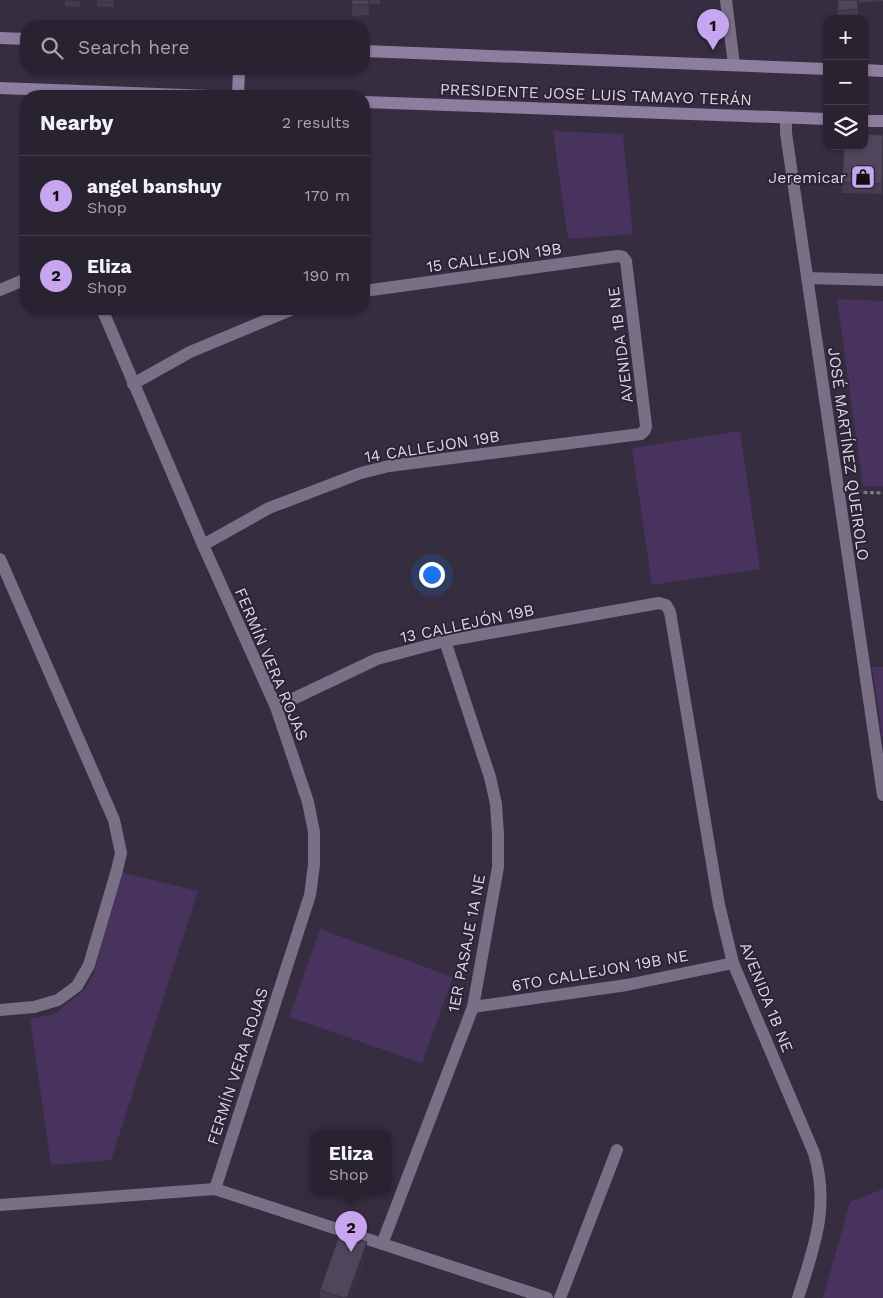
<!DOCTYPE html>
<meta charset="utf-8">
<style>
body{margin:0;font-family:"Work Sans",sans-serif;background:#342f3d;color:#f1f3f6}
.controls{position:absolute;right:15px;top:15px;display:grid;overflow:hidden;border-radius:10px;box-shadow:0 1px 4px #0004}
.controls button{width:45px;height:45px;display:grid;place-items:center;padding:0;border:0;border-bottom:1px solid #443f4d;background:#282231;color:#f1f3f6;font:25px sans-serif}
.you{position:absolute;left:431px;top:574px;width:18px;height:18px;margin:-12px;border:4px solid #fff;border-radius:50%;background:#1a73e8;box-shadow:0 0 0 8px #1a73e833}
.badge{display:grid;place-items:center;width:32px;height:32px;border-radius:50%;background:#c8a5ef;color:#111;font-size:16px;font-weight:700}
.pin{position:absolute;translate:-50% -41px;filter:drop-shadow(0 1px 2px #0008)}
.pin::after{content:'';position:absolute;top:26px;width:18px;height:15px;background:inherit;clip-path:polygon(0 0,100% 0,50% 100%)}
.popup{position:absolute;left:311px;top:1130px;width:80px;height:65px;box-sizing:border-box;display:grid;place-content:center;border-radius:10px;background:#282231;filter:drop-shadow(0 1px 4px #0005);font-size:16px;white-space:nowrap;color:#a5a4ab}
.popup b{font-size:19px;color:#f1f3f6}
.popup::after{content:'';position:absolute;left:50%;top:100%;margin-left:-10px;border:10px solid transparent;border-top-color:#282231}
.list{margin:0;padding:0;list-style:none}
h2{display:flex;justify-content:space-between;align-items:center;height:65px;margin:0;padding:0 20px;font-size:21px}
h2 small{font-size:16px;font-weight:400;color:#a5a4ab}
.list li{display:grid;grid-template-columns:32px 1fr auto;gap:15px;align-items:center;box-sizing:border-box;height:80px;padding:0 20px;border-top:1px solid #443f4d}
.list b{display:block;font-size:19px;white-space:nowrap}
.list p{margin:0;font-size:16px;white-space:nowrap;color:#a5a4ab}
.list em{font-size:16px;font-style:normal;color:#a5a4ab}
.icon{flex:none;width:28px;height:28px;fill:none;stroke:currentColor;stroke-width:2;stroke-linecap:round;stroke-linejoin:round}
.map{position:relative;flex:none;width:883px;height:1298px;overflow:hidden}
.search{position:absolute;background:#282231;box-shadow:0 1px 4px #0004;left:20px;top:20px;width:350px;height:55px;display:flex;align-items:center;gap:12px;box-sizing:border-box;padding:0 18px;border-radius:20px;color:#a5a4ab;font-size:19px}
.panel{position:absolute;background:#282231;box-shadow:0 1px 4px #0004;left:20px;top:90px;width:350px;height:225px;border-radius:20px}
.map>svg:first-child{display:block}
.green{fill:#48325e}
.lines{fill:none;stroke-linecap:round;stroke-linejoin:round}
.path{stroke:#81798a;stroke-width:3;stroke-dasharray:4 2.5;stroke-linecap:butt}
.minor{stroke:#7a7086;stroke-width:12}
.secondary{stroke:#8d7d9f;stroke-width:12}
.wall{fill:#453c4e}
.shaded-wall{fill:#383140}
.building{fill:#50465b;stroke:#383140}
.labels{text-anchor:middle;stroke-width:4;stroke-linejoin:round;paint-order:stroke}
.street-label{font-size:16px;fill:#dcd6e3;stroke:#2c2336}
.poi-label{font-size:16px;fill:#dcd6e3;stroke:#2c2336;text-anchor:end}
</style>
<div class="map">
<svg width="883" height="1298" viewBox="0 0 883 1298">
<rect width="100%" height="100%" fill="#362d41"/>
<g class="green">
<path d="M553,131l70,3 10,100 -65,5z"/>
<path d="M837,299l46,2v185h-20z"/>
<path d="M740,431l20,138 -108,16 -20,-137z"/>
<path d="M872,667h11v73z"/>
<path d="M121,872l77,19 -87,269 -60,5 -21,-146 25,-5 30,-25 9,-15z"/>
<path d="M320,929l133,48 -31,86 -133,-46z"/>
<path d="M883,1189v109h-60l27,-96z"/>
</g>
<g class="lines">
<path class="path" d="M857,492l26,1"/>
<g class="minor">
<path d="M726,0l8,65"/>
<path d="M786,118v15l97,662"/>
<path d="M807,278l76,2"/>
<path d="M0,290l26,-11"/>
<path d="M102,309l101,236 73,162 32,95 6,30v33l-4,30 -95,294"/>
<path d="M133,384l57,-32 103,-43"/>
<path d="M203,545l66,-37 92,-35 28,-7 252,-32 4,-4 1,-4 -20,-165 -3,-4 -5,-1 -254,35"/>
<path d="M0,559l114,261 7,33 -4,17 -28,95 -12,21 -19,14 -24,7 -34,3"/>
<path d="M276,707l101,-48 68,-18 214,-38 7,2 4,7 49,293 14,58 81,190c16,54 0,94 -16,145"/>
<path d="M473,1007l154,-22 106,-22"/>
<path d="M0,1205l215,-16 332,109"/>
<path d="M382,1244l91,-237 25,-140v-33l-2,-30 -6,-27 -45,-136"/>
<path d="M560,1298l57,-148"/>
</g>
<g class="secondary">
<path d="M0,38l26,1"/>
<path d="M364,51l463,18"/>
<path d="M864,70l19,1"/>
<path d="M0,88l211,8"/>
<path d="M238,96l1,-27"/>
<path d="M364,102l463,17"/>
<path d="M864,121h19"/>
</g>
</g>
<g class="wall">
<path d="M65,0h15v7l-15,-1z"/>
<rect x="97" y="0" width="17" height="7"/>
<path d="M352,0h28v4h-11v11l-17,1z"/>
<path d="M837,0h46v1l-25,2v16h-20z"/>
<path d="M883,135l-1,59 -40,-1v-11z"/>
<path d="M367,1253l-16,45h-31v-8z"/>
</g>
<path class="shaded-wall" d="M367,1242v11l-16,45h-4z"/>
<g class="building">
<rect x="65" y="0" width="15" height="1"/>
<rect x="97" y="0" width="17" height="2"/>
<path d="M352,0h17v4l-17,1z"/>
<path d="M838,0h19l1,9 -20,2z"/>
<path d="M864,134l19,1 -1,49 -40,-2 2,-36h20z"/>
<path d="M340,1233l27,9 -20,56h-3l-24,-8z"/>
</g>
<defs>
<symbol id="shop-square" viewBox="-11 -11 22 22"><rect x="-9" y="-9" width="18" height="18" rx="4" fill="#c8a5ef" stroke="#2c2336"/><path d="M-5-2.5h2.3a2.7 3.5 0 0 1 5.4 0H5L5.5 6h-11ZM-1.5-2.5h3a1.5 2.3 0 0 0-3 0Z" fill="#111"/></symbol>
</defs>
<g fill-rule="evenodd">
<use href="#shop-square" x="849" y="163" width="28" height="28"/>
</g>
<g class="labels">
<g class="street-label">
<text transform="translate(596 94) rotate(2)" y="6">PRESIDENTE JOSE LUIS TAMAYO TERÁN</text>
<text transform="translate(494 257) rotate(-8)" y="6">15 CALLEJON 19B</text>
<text transform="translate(620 345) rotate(-97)" y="6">AVENIDA 1B NE</text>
<text transform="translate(432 446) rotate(-9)" y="6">14 CALLEJON 19B</text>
<text transform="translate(849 454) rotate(82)" y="6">JOSÉ MARTÍNEZ QUEIROLO</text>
<text transform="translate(467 623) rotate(-12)" y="6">13 CALLEJÓN 19B</text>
<text transform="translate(272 664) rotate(67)" y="6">FERMÍN VERA ROJAS</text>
<text transform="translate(466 943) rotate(-79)" y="6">1ER PASAJE 1A NE</text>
<text transform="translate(600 970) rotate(-10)" y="6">6TO CALLEJON 19B NE</text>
<text transform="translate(767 997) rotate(68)" y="6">AVENIDA 1B NE</text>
<text transform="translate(237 1066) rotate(-72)" y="6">FERMÍN VERA ROJAS</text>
</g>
<g class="poi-label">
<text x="846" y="183">Jeremicar</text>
</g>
</g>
</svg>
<div class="controls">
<button>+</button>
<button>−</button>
<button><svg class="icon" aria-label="layers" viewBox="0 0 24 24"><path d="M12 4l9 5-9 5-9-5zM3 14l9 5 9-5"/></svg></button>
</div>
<div class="you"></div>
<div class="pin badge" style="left:713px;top:50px">1</div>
<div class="pin badge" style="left:351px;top:1252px">2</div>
<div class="popup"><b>Eliza</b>Shop</div>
<div class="search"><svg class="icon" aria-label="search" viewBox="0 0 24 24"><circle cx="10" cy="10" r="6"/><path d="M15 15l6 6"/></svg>Search here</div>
<section class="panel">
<h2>Nearby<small>2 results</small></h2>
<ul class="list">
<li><span class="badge">1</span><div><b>angel banshuy</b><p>Shop</p></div><em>170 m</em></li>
<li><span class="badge">2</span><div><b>Eliza</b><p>Shop</p></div><em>190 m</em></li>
</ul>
</section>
</div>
